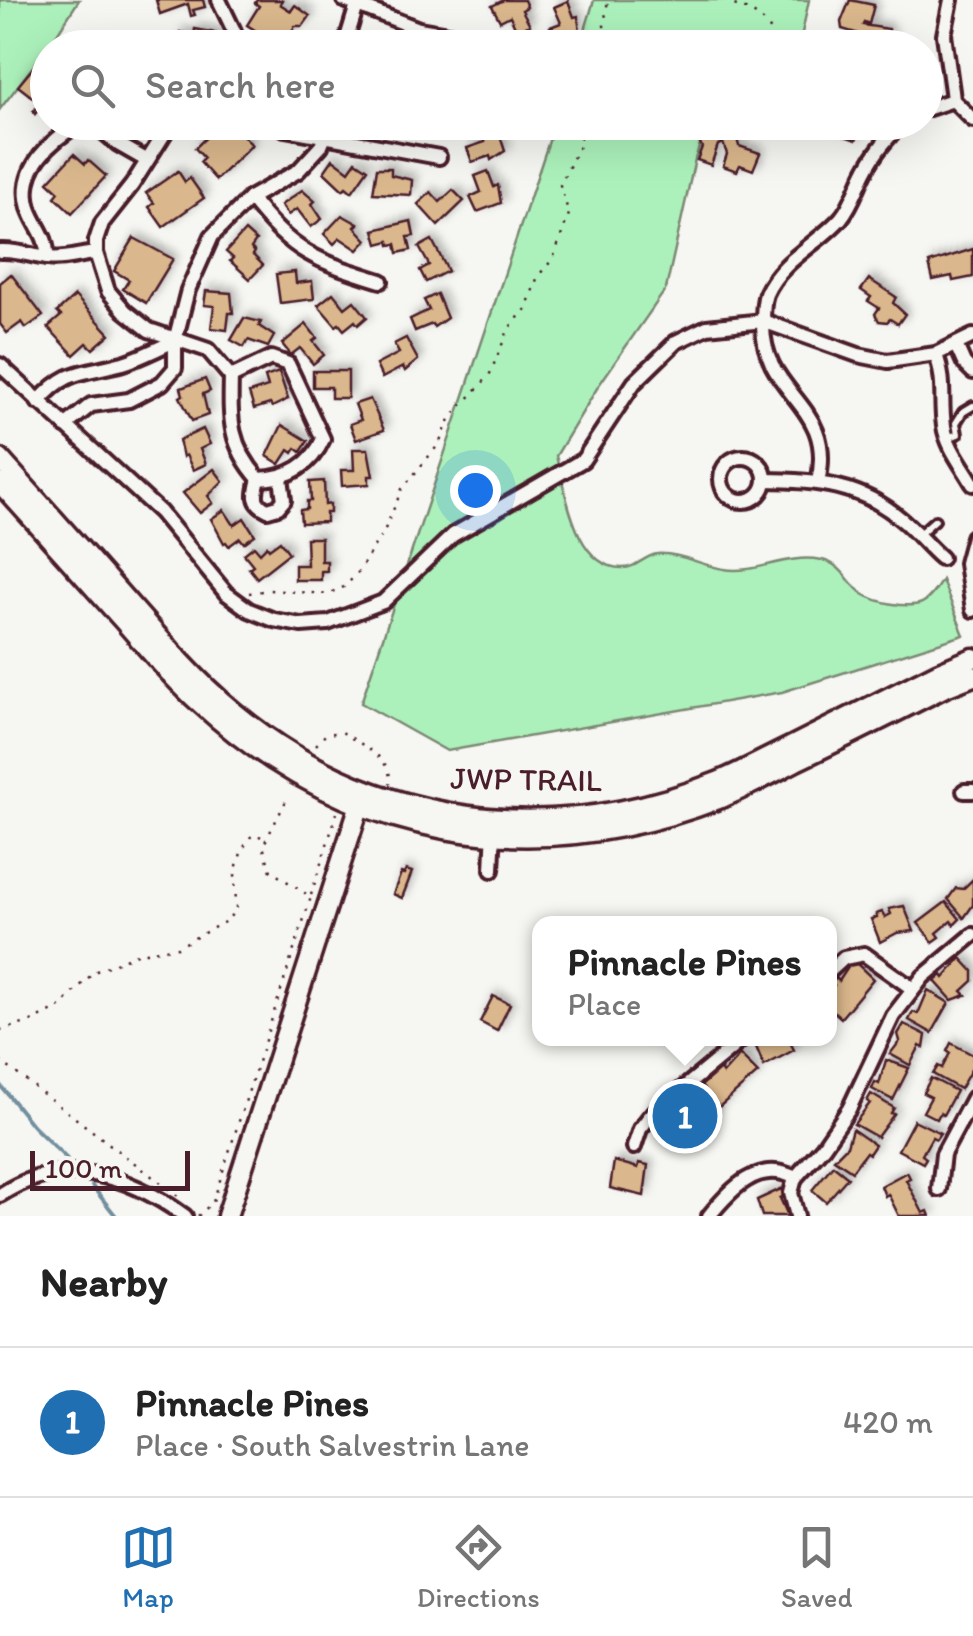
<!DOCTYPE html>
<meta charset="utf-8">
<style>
body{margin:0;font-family:Itim,sans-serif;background:#f2f2f2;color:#222}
.scale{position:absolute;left:30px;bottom:25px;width:160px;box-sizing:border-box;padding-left:10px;border:5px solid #4a1f2b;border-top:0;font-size:28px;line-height:35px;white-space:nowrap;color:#4a1f2b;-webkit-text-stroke:8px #f6f6f2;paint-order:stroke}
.you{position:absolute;left:475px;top:490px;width:35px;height:35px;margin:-25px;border:8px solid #fff;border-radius:50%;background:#1a73e8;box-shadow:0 0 0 15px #1a73e833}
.badge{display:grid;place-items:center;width:65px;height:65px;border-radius:50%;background:#1f6fb2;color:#fff;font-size:32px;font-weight:700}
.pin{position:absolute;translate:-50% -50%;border:5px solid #fff;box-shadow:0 2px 10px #0006}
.popup{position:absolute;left:532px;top:916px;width:305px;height:130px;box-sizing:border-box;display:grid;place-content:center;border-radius:20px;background:#fff;filter:drop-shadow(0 2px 8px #0005);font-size:32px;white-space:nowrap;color:#767676}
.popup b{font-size:38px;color:#222}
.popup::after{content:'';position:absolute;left:50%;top:100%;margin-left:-20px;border:20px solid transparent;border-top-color:#fff}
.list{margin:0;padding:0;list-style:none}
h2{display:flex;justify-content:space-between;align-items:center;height:130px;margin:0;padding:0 40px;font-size:42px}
h2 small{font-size:32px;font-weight:400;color:#767676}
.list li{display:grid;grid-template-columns:65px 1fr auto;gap:30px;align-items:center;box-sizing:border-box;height:150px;padding:0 40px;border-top:2px solid #e0e0e0}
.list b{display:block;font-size:38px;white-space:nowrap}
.list p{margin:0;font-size:32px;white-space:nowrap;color:#767676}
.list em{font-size:32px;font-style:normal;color:#767676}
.icon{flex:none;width:55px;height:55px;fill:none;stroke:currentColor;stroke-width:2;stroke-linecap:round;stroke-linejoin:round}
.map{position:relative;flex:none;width:973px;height:1216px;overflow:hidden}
.search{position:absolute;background:#fff;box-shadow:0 10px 40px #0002;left:30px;right:30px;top:30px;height:110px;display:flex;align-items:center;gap:25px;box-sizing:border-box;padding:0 35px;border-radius:55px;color:#767676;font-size:38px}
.sheet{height:280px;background:#fff}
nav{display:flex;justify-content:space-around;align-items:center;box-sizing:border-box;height:140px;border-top:2px solid #e0e0e0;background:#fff;font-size:28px;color:#767676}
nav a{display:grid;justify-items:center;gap:5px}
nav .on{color:#1f6fb2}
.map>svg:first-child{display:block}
.green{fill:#acf1bb;stroke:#7b8873;stroke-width:2.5}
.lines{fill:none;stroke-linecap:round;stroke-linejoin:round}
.stream{stroke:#728f9f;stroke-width:4}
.building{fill:#dab78c;stroke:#4a1f2b;stroke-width:2.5;filter:url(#shadow)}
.lane-casing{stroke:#4a1f2b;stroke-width:14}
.street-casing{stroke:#4a1f2b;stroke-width:20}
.secondary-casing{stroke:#4a1f2b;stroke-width:25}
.path{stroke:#4a1f2b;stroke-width:2.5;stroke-dasharray:2.5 8;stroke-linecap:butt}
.lane{stroke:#f6f6f2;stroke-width:6}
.street{stroke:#f6f6f2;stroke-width:12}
.secondary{stroke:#f6f6f2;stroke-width:18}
.labels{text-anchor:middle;stroke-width:10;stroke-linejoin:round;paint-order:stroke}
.street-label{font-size:32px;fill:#4a1f2b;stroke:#f6f6f2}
</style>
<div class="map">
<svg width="973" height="1216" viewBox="0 0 973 1216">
<defs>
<filter id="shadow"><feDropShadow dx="4.5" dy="-4.5" stdDeviation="5" flood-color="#0004"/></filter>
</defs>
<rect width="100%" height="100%" fill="#f6f6f2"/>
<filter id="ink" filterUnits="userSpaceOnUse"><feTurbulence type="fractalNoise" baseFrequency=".01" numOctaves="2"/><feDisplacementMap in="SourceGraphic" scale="20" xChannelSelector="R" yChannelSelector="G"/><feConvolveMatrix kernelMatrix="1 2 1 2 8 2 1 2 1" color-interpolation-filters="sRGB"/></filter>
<g filter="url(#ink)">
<g class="green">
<path d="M0,0h79l-27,42 -52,67z"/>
<path d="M594,0h215l-10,47h-219z"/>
<path d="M555,123h152l-12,36 -29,130 -67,96 -43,71c10,35 18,111 66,112 13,1 22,-12 35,-14 21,-2 46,12 67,15 31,6 61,-16 98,-9 22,5 25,23 41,34 13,8 44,15 59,9 9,-5 15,-15 20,-23l22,55 -182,57 -335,59 -86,-48z"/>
</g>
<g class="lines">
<g class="stream">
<path d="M0,1085l33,41 34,33"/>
<path d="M92,1186l24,30"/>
</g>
</g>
<g class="building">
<path d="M156,0h47l2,7 -12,3 2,5 -4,1 -3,-12 -28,10z"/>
<path d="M257,0h25l-2,4 11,7 4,-6 15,11 -7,10h-8l-13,21 -35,-22 12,-19 -4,-3z"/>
<path d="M504,0h20l3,7 -5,3 8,15 -13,6 -7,-15 -10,5 -8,-15z"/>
<path d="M850,0l24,5 -5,19 -5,-2 -1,3 26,4v12l-4,4 -31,-6 2,-6 -14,-4 -1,-7z"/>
<path d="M568,1l6,16 4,-1 2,17 -23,10 -7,-16 11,-4 -7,-16z"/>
<path d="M195,29l26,5 -3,14h-41l3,-16 14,3z"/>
<path d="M46,52l2,32 -5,5 5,6 -2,22 -8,-7 -3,4 -2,-3 7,-8 -22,-17z"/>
<path d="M222,122l10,9 4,-3 16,17 -36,35 -16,-18 4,-4 -9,-10z"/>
<path d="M712,122l21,2 6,22 21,7 -7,17 -13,-5 -3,6 -14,-5 4,-12 -4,-11 -5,2 -7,20 -14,-5 5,-13 -5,-10 5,-2 -2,-4 13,-6z"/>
<path d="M816,122h47l-7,18 -41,-14z"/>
<path d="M497,127l8,24 -14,9 -1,-4 -18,6 -5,-14 18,-6 -4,-9z"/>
<path d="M74,154l11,10 3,-4 18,16 -34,37 -17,-16 4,-5 -11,-10z"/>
<path d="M333,159l16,12 7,-10 12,8 -16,23 -6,-5 -3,3 -19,-18z"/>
<path d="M377,168h14v7l21,5 -1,15 -38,-2z"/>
<path d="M178,171l7,11 5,-4 14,20 -41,29 -14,-20 5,-4 -8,-10z"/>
<path d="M488,171l6,16 4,-2 3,18 -24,9 -7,-15 11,-5 -6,-16z"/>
<path d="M302,190l13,11 -3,3 10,15 -11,8 -14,-18 -9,6 -7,-10z"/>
<path d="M453,190l11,11 -26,25 -20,-22 13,-12 9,10z"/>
<path d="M342,215l16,9 -3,3 12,13 -9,10 -18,-12 -6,6 -10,-10z"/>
<path d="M411,221l3,15 -6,1 3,13 -13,3 -2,-9 -6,1 -1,-4 -11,3 -4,-14z"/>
<path d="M245,231l11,10 -5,7 4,4 -2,3 10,10 -13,14 -20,-18 3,-3 -7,-6z"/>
<path d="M134,238l39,21 -27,44 -23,-14 6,-9 -15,-9z"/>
<path d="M432,240l16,31 -22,11 -6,-12 9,-5 -10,-18z"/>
<path d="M973,249v28l-20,4 -1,-5 -19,4 -4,-17z"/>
<path d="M295,272l1,11 16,-2 2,18 -34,4 -4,-29z"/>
<path d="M11,274l32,42 -17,12 -4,-6 -15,11 -7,-9v-41z"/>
<path d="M869,279l27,18 -3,6 12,11 -7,10 -8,-5 -3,3 -8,-1 -4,-7 4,-6 -11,-7 3,-4 -10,-7z"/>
<path d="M206,291l25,2 2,20h-4l-2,17 -16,-2 3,-22 -10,-1z"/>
<path d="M333,293l12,15 9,-7 13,16 -9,8 -3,-4 -11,9 -5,-6 -3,2 -18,-21z"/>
<path d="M437,294l10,24 -13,9 -2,-3 -17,7 -5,-12 19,-9 -5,-10z"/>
<path d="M75,296l35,38 -17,15 -6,-6 -13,12 -26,-28 13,-11 -4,-4z"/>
<path d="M244,318l17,4 -2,4 15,10 -6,11 -20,-7 -4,7 -13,-7z"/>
<path d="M306,324l11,14 -4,3 11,14 -11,9 -13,-16 -9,7 -9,-11z"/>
<path d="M406,338l12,22 -13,11 -2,-4 -21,11 -6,-13 23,-12 -5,-9z"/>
<path d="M313,371h35v27h-17v-11h-18z"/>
<path d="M279,372l9,27 -16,8 -2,-3 -16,5 -5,-16 19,-6 -3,-10z"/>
<path d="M205,379l5,12 -7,3 5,21 -16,6 -12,-24 3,-2 -2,-7z"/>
<path d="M370,399l14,31 -28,10 -6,-16 11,-4 -6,-16z"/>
<path d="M282,425l26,16 -7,11 -5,-4 -3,5 -4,-3 -9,14 -13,-8z"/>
<path d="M203,429l7,15 -10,5 6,15 -13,6 -7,-15 -3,2 -4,-17z"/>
<path d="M353,449h15l5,27h-4v8l-27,2 -1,-16h13z"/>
<path d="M214,469l9,12 -15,15 5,7 -13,10 -17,-20z"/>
<path d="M324,481l1,24 5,-1v9h-4v9l-25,1 -1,-13 7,-1v-8h4l-1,-19z"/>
<path d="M224,510l10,15 10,-7 11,17 -11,8 -4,-5 -11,8 -3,-4 -2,1 -13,-24z"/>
<path d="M306,538h15v23h6v10h-6v9h-26v-15h12z"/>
<path d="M280,541l9,12 -32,25 -8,-10 4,-3 -9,-11 10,-8 6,7 7,-7 2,3z"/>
<path d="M406,870l6,2 -10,26 -9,-4 8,-21 3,1z"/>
<path d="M973,879v26l-9,13 -16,-19 8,-11 7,1z"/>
<path d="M946,902l14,17 -6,6 -3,-4 -14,12 3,4 -7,5 -15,-19z"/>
<path d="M904,906l10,25 -17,2 -17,9 -9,-23 6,-2 -1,-3 6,-2 3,5 6,-3 -2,-5z"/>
<path d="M961,958l12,13v10l-11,10 4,4 -14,5 -17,-19 7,-6 2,3z"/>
<path d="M853,960l20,19 -32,39 -11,-10v-18l4,-5 -2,-2 4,-5 3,3z"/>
<path d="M928,990l21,13 -17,30 -23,-13 4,-8 5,2z"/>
<path d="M493,996l17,8 -13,27 -17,-9z"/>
<path d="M904,1024l22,11 -2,13 -4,-2 -10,19 -20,-11 10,-13 -2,-7z"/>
<path d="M769,1038h19l6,12 -30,16 -10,-24z"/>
<path d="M951,1043l22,12v11l-13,23 -27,-15 5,-8 4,2 8,-15 -3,-2z"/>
<path d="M740,1055l18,18 -39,34 -18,-21 19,-17 3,5z"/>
<path d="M886,1060l23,8 -16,32 -21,-11 3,-7 4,2z"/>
<path d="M931,1078l25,13 -13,24 -3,-2 -3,6 -14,-7 8,-15 -8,-4z"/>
<path d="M696,1087l21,24 -7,6 -3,-4 -26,22 3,4 -7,6 -20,-23z"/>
<path d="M871,1094l23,14 -3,5 3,1 -17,23 -23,-13 16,-21 -3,-2z"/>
<path d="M914,1120l26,13 -4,6 -4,-2 -10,18 4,3 -3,5 -25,-13z"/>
<path d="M852,1129l23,16 -6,9 -3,-2 -14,19 -18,-12 13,-13z"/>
<path d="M614,1161l24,7 1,-5 9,2 -4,31 -34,-8z"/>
<path d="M833,1165l15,12 -22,25 -14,-12z"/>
<path d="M907,1172l3,6 -4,2 17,33 5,-2 2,5h-31l-11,-22 -3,2 -4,-10z"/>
<path d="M781,1189l3,7 -4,2 8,18h-26l-5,-16z"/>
</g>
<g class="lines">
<defs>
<g id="lane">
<path d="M948,438l10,-4 -2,-11 7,-11 10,-6"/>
<path d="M919,534l16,-14"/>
</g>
<g id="street">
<path d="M219,0l15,31 -3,17"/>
<path d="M344,0l75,29 53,9"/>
<path d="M951,0l-7,35 8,56 1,9 20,20"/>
<path d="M344,48l14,-46"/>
<path d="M926,109l27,-9"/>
<path d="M92,122l26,22 28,16"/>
<path d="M175,122l-7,6 -36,57 -30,38 -6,18v12l12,38 17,20 24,19 59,20 23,27c-1,43 -2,68 28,102 29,-1 52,-13 64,-40l-35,-75 -17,-6 -40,19"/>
<path d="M273,122l12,7 154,28"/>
<path d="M250,198c42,55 67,63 131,83"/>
<path d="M0,251c18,-1 31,5 48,7 15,3 33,-4 48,-5"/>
<path d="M47,258c1,-22 -11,-30 -18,-50 -12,-39 23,-69 53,-86"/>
<path d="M956,345l8,18 9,9"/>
<path d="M936,354c10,30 4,43 8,72 3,21 19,40 29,58"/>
<path d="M0,365l160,147 66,81 23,17 25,10 27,5 27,-2 55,-21 70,-67 130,-75 51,-77 42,-41 31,-15 56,-6 95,34 30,6 48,-7 37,-18"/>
<path d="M38,402c30,-34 44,-28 85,-39 17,-5 35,-15 52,-22"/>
<path d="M65,426l26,-21 38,-5 33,-17 13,-15v-27l13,-51 24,-54 38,-38 48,-27 23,-25 10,-24"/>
<circle cx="743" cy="479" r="22"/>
<path d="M259,479c-4,15 -7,24 9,31l10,-3 6,-7 -3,-22"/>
<path d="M765,480c50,0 97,5 136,39 15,12 26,27 40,39"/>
<path d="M818,482c19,-79 -56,-86 -55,-158 0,-9 0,-22 3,-30 15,-34 52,-50 75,-76 11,-13 17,-33 25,-48 8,-16 23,-35 37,-48"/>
<path d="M973,537l-7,26 7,47"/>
<path d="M964,791h9"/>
<path d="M492,870l2,-42"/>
<path d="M830,971l14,-13 20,-4 49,35"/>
<path d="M634,1147l6,-18 11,-14 93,-77"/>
<path d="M939,1189l4,-35 30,-56"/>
<path d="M0,1195c64,-42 128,-20 185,21"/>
<path d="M709,1216c21,-26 50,-58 86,-38"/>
<path d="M797,1216l-6,-23 4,-15 28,-31 26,-38 44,-93 30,-39 50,-42"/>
</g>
<g id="secondary">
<path d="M0,459c44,49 88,98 131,147 25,28 50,58 77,83 142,134 327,164 507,94 25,-10 50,-24 75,-36 49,-25 99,-50 149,-75l34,-14"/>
<path d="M0,483c41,45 81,90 122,136 25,28 49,58 77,83 150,138 333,169 522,96 25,-10 50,-24 75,-37 50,-24 100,-49 149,-74l28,-11"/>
<path d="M227,1216l136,-421"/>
</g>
</defs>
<use href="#lane" class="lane-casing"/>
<use href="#street" class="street-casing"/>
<use href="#secondary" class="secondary-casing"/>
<g class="path">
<path d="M732,0l-3,4c25,5 42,19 50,44"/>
<path d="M606,48l-2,-23 4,-25"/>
<path d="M249,593l19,-3 59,4 17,-7 13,-13 29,-47 16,-38 37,-45 12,-27 38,-41 20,-48 17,-19 12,-33 15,-17 16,-45 -9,-29 21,-43 -4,-20"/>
<path d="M316,745l10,-11 16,-2c19,13 51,26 48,52"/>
<path d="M311,895l26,-82"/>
<path d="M0,1030l31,-8 28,-14 35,-36 45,-19 39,-6 50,-27 8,-12 -1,-36 7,-22 10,-15 12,2"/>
<path d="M0,1061l178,135"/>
<path d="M198,1216l15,-14 98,-305 -40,-26 -8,-25 26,-51"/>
</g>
<use href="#lane" class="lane"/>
<use href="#street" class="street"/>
<use href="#secondary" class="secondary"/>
</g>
</g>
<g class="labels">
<g class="street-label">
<text transform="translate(526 779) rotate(1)" y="11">JWP TRAIL</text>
</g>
</g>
</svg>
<div class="scale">100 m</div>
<div class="you"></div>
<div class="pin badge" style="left:685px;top:1116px">1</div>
<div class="popup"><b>Pinnacle Pines</b>Place</div>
<div class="search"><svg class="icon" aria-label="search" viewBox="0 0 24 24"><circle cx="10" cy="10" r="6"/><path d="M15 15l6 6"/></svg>Search here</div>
</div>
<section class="sheet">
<h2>Nearby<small></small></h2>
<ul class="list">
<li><span class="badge">1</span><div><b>Pinnacle Pines</b><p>Place · South Salvestrin Lane</p></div><em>420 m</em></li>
</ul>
</section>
<nav>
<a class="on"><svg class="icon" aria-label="map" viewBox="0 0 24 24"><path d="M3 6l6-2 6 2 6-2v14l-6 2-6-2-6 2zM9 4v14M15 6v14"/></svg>Map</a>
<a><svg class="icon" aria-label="directions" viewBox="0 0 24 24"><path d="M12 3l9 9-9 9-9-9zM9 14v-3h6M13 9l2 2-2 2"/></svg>Directions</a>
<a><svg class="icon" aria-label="saved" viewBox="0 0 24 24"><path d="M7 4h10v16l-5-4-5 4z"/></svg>Saved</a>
</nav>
